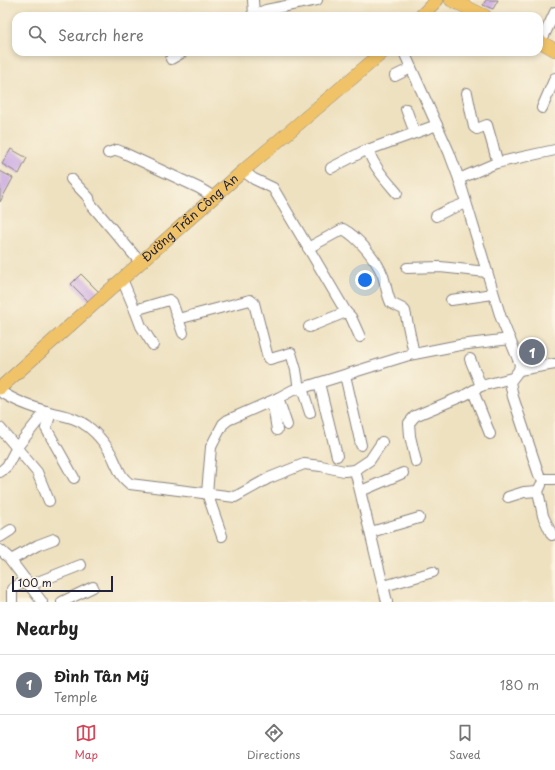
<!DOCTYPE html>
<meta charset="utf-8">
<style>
body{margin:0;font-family:"Playpen Sans",sans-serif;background:#f2f2f2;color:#222}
.scale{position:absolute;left:12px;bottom:10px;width:101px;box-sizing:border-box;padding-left:4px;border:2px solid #22223b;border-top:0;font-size:11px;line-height:14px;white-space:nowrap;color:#22223b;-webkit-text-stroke:3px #fcf5e5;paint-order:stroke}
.you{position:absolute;left:365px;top:280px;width:14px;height:14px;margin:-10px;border:3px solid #fff;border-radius:50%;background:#1a73e8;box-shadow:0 0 0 6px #1a73e833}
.badge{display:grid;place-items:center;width:26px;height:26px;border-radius:50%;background:#d1495b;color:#fff;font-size:13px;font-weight:700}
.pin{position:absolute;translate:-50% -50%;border:2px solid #fff;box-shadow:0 1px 4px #0006}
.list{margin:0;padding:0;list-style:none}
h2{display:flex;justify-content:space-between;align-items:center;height:52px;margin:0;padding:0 16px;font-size:17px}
h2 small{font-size:13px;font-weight:400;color:#767676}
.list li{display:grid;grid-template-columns:26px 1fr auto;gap:12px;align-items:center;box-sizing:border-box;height:60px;padding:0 16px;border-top:1px solid #e0e0e0}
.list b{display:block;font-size:15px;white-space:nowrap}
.list p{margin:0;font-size:13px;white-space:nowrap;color:#767676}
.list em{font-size:13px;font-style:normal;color:#767676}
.icon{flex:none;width:22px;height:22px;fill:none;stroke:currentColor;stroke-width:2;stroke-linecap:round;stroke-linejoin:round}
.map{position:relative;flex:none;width:555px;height:602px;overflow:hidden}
.search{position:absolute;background:#fff;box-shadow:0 2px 6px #0003;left:12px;right:12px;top:12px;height:44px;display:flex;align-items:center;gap:10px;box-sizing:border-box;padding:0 14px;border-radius:12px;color:#767676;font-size:15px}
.sheet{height:112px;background:#fff}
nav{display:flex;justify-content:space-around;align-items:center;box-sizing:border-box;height:56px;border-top:1px solid #e0e0e0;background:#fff;font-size:11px;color:#767676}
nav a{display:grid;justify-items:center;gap:2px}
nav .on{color:#d1495b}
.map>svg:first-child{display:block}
.building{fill:#c6a3e3}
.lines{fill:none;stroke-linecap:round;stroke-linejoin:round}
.minor-casing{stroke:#88827e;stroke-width:12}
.major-casing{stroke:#88827e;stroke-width:14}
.minor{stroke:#fff;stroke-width:10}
.major{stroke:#f0c369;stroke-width:13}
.labels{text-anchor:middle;stroke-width:4;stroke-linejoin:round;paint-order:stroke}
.street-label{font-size:12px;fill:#22223b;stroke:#fcf5e5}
</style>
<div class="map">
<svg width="555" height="602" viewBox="0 0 555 602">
<rect width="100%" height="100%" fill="#fcf5e5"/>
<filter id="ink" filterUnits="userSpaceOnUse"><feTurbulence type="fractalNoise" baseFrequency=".025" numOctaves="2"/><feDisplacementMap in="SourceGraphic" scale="8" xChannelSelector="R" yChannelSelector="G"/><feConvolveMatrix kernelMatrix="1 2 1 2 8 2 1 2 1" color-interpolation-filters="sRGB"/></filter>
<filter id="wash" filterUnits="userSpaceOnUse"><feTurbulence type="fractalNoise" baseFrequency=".012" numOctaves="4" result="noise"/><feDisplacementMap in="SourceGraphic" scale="16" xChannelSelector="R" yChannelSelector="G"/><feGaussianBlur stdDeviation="0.9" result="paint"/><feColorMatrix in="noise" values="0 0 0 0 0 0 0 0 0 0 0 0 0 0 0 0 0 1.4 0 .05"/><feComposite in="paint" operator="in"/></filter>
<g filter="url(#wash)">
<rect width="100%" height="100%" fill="#eee1c0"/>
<g id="blocks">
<g class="building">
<path d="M486,0h12l-5,9 -10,-4z"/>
<path d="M11,149l16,9 -8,16 -17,-10z"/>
<path d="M0,171l13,7 -13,24z"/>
<path d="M81,274l18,18 -10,10 -18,-18z"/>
<path d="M525,344l16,5 -3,10 -15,-5z"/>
</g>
</g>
</g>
<g filter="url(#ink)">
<use href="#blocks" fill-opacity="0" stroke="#88827e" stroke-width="1"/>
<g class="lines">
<defs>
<g id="minor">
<path d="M253,0l1,15"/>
<path d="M251,16l15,-6 51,-10"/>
<path d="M541,42l14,-30"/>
<path d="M404,52l45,100 10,27 42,139 19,46 -1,6 -9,12 3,15 26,78 4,4h12"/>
<path d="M171,59l12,-7"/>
<path d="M395,76l16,-8"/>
<path d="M542,108l13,-30"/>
<path d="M406,109l9,24"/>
<path d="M368,150c6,17 17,29 29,43"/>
<path d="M108,153l9,-3 5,2 77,36 15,9"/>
<path d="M496,163l59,-13"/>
<path d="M331,168l31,-16 75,-27"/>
<path d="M243,171l11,8 19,9 73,124 5,5 9,20"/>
<path d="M71,179l18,19 1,5 50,59"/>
<path d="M459,179l37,-16 1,-3 -10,-35 -10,4 -3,-2 -7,-34"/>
<path d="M436,216l12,-6 18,-7"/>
<path d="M308,248l35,-19c15,8 34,31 40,47 3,9 4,19 8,27l12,6 2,2 9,43"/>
<path d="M407,268l33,-1 47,5"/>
<path d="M122,279l13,31 34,-10 3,2 11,31"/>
<path d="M451,300l42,-6"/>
<path d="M135,310l6,16 12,19"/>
<path d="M178,319l72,-19 4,3 14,55 2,1 21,-6 5,17 3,19 110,-34 51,-10 50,-6"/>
<path d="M309,327l37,-15"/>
<path d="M470,359l11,27"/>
<path d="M519,370l36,-6"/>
<path d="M345,375l16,70"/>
<path d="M319,383l18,73"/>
<path d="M302,388l8,25"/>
<path d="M0,391c16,11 34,17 53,22 12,3 24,5 34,13 11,8 23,23 28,36 5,10 5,14 15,22l105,13 34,-19 35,-14 17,2 23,5 11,-1 15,-10 12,-18"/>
<path d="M473,391l17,43"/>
<path d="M278,398l9,27"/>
<path d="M270,402l4,9 3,19"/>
<path d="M51,413l-5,15 28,50"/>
<path d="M0,428l37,44 12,29"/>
<path d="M416,462l-6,-26 -1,-13 6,-7 50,-21 16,-9 31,-8"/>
<path d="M355,470l32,132"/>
<path d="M0,472l7,-6 10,-19 29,-36"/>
<path d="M361,491l42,-18"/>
<path d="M538,491l5,25 9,19"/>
<path d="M508,497l16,-5 14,-1 3,-6"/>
<path d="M371,532l48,-14"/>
<path d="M222,536l-15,-43 4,-46 5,-10 7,-13 5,-4 50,-22 15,-8 6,-1"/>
<path d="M0,537l11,-7"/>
<path d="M0,550l9,8 33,44"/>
<path d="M11,560l27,-15 16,-6"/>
<path d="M30,585l51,-20"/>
<path d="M384,586l49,-14"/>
<path d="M12,602v-13l14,-9"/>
<path d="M62,602l31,-15"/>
</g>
<g id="major">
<path d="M451,0l34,16"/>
<path d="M421,16l16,-16"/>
<path d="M539,41l16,9"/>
<path id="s1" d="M0,388l243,-217 140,-119"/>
</g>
</defs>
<use href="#minor" class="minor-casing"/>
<use href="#major" class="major-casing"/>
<use href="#minor" class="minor"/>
<use href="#major" class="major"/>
</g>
</g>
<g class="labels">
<g class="street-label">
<text dy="4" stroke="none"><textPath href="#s1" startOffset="255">Đường Trần Công An</textPath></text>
</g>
</g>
</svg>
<div class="scale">100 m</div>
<div class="you"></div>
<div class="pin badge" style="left:532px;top:352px;background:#6b7280">1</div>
<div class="search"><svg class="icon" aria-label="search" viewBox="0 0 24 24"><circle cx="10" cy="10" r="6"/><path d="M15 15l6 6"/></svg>Search here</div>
</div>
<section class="sheet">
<h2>Nearby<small></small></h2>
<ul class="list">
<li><span class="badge" style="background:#6b7280">1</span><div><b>Đình Tân Mỹ</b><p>Temple</p></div><em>180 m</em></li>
</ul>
</section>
<nav>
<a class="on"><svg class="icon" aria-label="map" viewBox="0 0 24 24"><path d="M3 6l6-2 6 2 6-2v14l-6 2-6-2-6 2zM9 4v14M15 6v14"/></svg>Map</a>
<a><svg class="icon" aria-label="directions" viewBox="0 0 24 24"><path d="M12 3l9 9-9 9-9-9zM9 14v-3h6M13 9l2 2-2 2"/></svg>Directions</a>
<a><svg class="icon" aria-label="saved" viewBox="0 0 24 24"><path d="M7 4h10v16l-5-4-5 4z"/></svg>Saved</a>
</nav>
